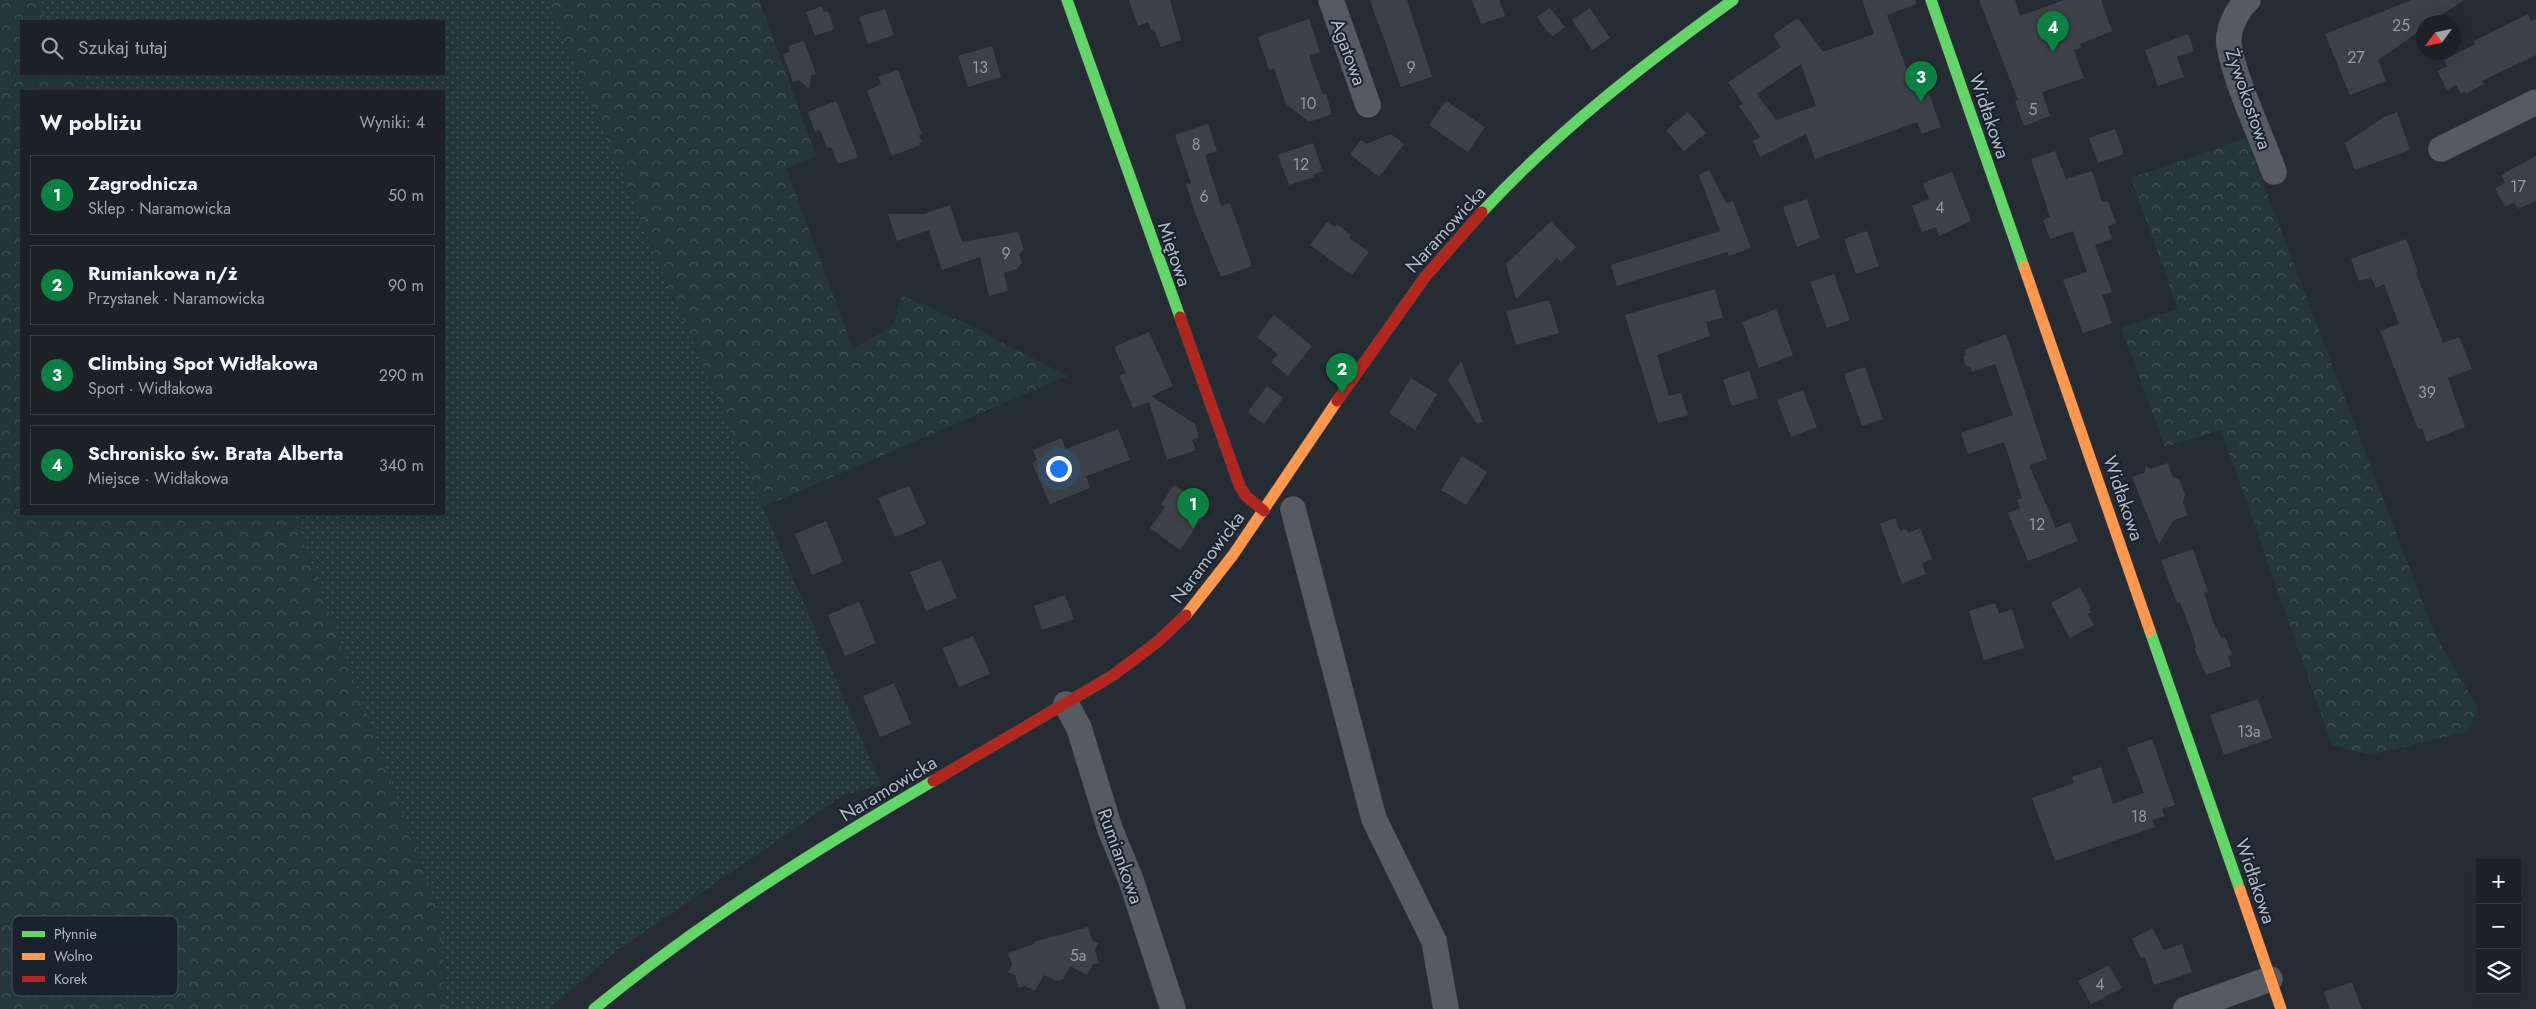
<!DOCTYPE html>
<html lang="pl">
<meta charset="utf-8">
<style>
body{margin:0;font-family:Jost,sans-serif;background:#292e32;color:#f1f3f6}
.controls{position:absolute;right:15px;bottom:15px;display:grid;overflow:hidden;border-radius:0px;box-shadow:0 5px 20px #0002}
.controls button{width:45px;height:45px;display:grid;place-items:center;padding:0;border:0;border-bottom:1px solid #3a3e43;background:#1c2126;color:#f1f3f6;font:25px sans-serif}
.compass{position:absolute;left:2416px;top:15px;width:45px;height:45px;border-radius:50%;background:#1c2126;box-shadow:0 5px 20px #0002;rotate:237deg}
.you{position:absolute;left:1058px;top:468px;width:18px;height:18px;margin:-12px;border:4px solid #fff;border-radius:50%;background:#1a73e8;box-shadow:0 0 0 8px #1a73e833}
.badge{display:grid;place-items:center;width:32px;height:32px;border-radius:50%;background:#0b8043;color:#fff;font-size:16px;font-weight:700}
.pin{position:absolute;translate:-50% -41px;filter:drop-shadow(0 1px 2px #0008)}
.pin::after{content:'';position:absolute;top:26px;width:18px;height:15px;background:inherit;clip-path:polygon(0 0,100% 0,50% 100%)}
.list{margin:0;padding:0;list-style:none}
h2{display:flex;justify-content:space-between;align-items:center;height:65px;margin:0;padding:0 20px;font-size:21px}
h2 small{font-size:16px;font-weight:400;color:#a0a3a7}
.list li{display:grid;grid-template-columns:32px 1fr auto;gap:15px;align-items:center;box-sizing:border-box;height:80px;margin:0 10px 10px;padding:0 10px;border:1px solid #3a3e43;border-radius:0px}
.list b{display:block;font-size:19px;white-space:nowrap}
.list p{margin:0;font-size:16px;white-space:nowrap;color:#a0a3a7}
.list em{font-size:16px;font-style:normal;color:#a0a3a7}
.icon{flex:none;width:28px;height:28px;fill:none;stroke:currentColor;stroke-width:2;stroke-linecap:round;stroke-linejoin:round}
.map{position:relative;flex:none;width:2536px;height:1009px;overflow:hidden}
.search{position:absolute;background:#1c2126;box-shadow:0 5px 20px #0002;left:20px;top:20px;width:425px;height:55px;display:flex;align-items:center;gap:12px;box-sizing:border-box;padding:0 18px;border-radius:0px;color:#a0a3a7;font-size:19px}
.panel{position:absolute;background:#1c2126;box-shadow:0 5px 20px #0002;left:20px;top:90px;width:425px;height:425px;border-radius:0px}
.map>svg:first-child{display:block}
.green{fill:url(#green-dots)}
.forest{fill:url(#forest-crowns)}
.building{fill:#3b4147;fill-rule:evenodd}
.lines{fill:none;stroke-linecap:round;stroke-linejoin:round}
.street-casing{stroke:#44484e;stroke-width:26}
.fast-casing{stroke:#44484e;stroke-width:12}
.slow-casing{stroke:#44484e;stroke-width:12}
.jam-casing{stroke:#44484e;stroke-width:12}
.street{stroke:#565a61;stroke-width:25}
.fast{stroke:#63d668;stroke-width:11}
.slow{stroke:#ff974d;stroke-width:11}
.jam{stroke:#b3261e;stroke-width:11}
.labels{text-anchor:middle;stroke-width:4;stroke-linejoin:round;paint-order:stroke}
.number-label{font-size:16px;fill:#929aa6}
.street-label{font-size:19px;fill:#afb8c5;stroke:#1a232d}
.key{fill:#1a232d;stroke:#47505b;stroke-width:1}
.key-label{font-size:14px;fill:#afb8c5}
</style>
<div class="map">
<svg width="2536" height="1009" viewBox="0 0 2536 1009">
<defs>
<pattern id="green-dots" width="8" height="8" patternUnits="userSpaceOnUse" patternTransform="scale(1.25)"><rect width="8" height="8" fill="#24383a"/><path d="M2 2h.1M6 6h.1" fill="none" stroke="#415355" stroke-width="1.8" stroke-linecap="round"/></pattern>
<pattern id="forest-crowns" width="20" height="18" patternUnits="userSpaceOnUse" patternTransform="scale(1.25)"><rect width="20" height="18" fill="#24383a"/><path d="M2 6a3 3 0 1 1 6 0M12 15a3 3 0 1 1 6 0" fill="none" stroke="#415355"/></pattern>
</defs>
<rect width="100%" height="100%" fill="#262c33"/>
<path class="green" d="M34,0h513l334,785 -37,10 -229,157 -66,57h-102l-8,-97 -146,-398h151v-423h-355l-10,-17h365v-53h-397z"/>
<g class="forest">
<path d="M0,0h34l13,21h-26v53h58l10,17h-68v423h272l146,398 8,97h-447z"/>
<path d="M547,0h212l57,156 -30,12 67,181 41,-24 7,-30 66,29 100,52 -304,131z"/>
<path d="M2246,138l187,492 45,79 -9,22 -99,24 -38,-10 -111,-315 -56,17 -44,-120 57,-18 -47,-131z"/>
</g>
<g class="building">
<path d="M1129,0h41l11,40 -20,7 -7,-18 -3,1 -3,-8 -10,4z"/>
<path d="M1370,0h37l25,77 -31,10z"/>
<path d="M1472,0h27l6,16 -24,8z"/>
<path d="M1862,0h54v4l-29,11 21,58 12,-4 21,58 -19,7 -5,-12 -102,37 -9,-25 -46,23 -7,-16 7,-4 -21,-31 4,-2 -15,-22 53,-35 -8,-12 25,-17 25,34 51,-18zM1801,64l15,42 -40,14 -19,-26z"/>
<path d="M1979,0h36l5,16 44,-16h37l11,31 -32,13 1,4 -7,2 10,28 -42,14 8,24 -26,10 -9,-25 3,-1z"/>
<path d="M2412,0h52l-33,22h-7v6l-46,32 8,21 -36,14 -25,-61z"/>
<path d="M822,6l2,6 4,-1 6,18 -19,7 -9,-24z"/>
<path d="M1550,8l15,19 -13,10 -15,-20z"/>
<path d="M1590,8l20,30 -18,12 -20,-30z"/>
<path d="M885,9l9,26 -26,9 -9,-27z"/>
<path d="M2528,14l3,7 5,-2v36l-54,26 2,3 -18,10 -1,-3 -4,3 -5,-9 -9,5 -10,-19 10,-5 -3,-6 31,-16 -1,-3z"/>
<path d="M1309,19l11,33 -11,4 14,39 3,-1 6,20 -23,8 -23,-18 -12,-36 -5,2 -11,-33z"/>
<path d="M2188,34l6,17 -17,6 7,20 -26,9 -13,-36z"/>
<path d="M804,41l12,33 -5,2 -2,13 -10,-9 -6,2 -10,-28 7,-2 -2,-6z"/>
<path d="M992,46l9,31 -33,10 -10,-31z"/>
<path d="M898,70l24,64 -3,1 3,7 -3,1 1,2 -28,11 -25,-65 14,-7 -3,-7z"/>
<path d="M836,101l22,56 -20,7 -7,-17 -4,1 -7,-18 -5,2 -7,-20z"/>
<path d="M1446,101l39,26 -17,25 -39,-27z"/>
<path d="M1688,112l18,21 -22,18 -18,-21z"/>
<path d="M2397,112l13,38 -55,20 -10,-27 39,-26z"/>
<path d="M1208,124l9,27 -12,4 16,51 9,-3 22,63 -31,11 -26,-64 -9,-29 5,-1 -16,-48z"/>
<path d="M2115,129l9,25 -26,9 -9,-25z"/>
<path d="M1391,134l13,10 -25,33 -29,-23 11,-14 5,4z"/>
<path d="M1313,143l10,28 -10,4 1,2 -25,8 -11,-30z"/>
<path d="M2055,151l11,28 26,-8 10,31 6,-1 8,22 -8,3 4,13 -17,6 17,47 -10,3 10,28 -29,10 -20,-53 24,-8 -14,-41 -23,8 -7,-19 7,-3 -19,-58z"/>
<path d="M2536,156v45l-18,8 -4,-6 -9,4 -10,-19 10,-5 -4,-8z"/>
<path d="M1709,170l17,33 7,-2 18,47 -22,8 -2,-4 -110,34 -6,-21 109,-34 -21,-56z"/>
<path d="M1952,172l19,49 -32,15 -3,-9 -14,5 -10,-26 17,-7 -6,-16z"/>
<path d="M1807,199l13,39 -23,9 -14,-40z"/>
<path d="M950,205l12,37 56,-10 6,17 -5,5 3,9 -5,6 -13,4 4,18 -19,5 -9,-39 -38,13 -13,-40 -32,11 -9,-27h36z"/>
<path d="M1551,221l25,26 -15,15 -4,-4 -41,41 -10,-35z"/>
<path d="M1327,222l8,5 2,-3 14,11 -2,3 20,14 -17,23 -42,-30z"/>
<path d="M1867,231l12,35 -23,8 -12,-35z"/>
<path d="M2406,239l12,33 -2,1 27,70 16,-6 13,32 -24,9 17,49 -38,15 -5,-14 -4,1 -38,-98 19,-7 -15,-40 -8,4 -5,-11 -12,4 -8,-22z"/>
<path d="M1834,274l16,46 -23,8 -17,-46z"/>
<path d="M1715,289l8,29 -17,4 4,14 -53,19 12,41 12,-3 7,22 -30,8 -33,-108z"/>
<path d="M1549,300l10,33 -43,12 -10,-34z"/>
<path d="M1776,309l17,46 -34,13 -17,-46z"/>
<path d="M1274,315l38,31 -24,30 -17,-14 7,-8 -21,-17z"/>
<path d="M1149,332l24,54 -22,10 44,28 4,13 -7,3 4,10 -29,10 -18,-58 -16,6 -14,-33 7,-2 -12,-26z"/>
<path d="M2006,334l41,125 -18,6 27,63 14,-6 8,19 -50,20 -20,-48 12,-5 -3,-8 5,-2 -18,-56 -36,12 -7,-21 52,-18 -18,-51 -23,8 -1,-4 -5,-2 -3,-8 3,-4 -2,-4z"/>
<path d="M1461,361l22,61 -6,2 -29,-44z"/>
<path d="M1865,367l18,52 -21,7 -18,-52z"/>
<path d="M1749,371l9,27 -26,8 -9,-26z"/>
<path d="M1411,378l26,16 -22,36 -26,-17z"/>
<path d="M1267,386l16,12 -19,26 -16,-12z"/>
<path d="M1803,390l14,37 -26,10 -14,-37z"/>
<path d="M1118,429l12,31 -44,16 4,12 -40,16 -18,-41 5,-3 -4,-10 28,-12 5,11z"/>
<path d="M1462,456l25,16 -21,33 -25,-15z"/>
<path d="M2168,463l4,13 7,3 6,15 -2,8 5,13 -15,6 -14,23 -27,-67 12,-4 2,-7 5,3z"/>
<path d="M1174,485l35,24 -29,41 -30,-22 15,-21 -4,-3z"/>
<path d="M909,486l17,38 -31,13 -17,-39z"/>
<path d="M1895,518l5,13 6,-2 2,4 12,-5 12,31 -10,4 4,11 -24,10 -22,-60z"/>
<path d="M826,521l17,41 -31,13 -17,-41z"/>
<path d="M2193,549l15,43 -4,1 11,35h2l4,10 4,-1 7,18 -4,1 3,10 -25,9 -12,-27h2l-3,-12 -13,-34 -3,1 -16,-43z"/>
<path d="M941,560l16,38 -31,13 -16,-39z"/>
<path d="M2080,587l11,21 -2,1 2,3 -3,2 6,11 -24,13 -19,-35z"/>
<path d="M1065,595l9,24 -32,11 -8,-24z"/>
<path d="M859,602l17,41 -31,13 -17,-41z"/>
<path d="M1995,603l4,11 13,-5 12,39 -40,12 -15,-49z"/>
<path d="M973,636l17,38 -31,13 -17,-39z"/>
<path d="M894,683l17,41 -31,13 -17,-41z"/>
<path d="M2258,699l14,39 -48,17 -14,-40z"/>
<path d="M2152,739l23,66 -13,4 2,7 -12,4 3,7 -100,34 -23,-63 42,-15 -2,-6 29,-10 12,37 31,-11 -17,-45z"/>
<path d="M1088,927l4,13 7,3 -4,7 4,13 -6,1 -6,11 -17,-9 -7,13 -6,2 -13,-6 -9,16 -10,-5 -6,2 -4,-13 -7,-3 4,-7 -4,-12 26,-9v-2z"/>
<path d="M2152,928l12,22 18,-6 10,28 -38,13 -9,-28 -4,1 -9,-19z"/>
<path d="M2109,965l13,23 -31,16 -13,-23z"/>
<path d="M2352,982l10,27h-32l-6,-17z"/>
</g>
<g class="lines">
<defs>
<g id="street">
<path d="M1331,0l37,105"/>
<path d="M2248,0c-11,9 -21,30 -19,45 6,37 32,90 45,127"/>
<path d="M2441,149l95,-47"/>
<path d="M1293,509l81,310 60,122 12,68"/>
<path d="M1066,704l13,24 31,101 21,51 42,129"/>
<path d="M2186,1009l84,-30"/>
</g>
<g id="fast">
<path d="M1067,0l113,317"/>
<path d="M1931,0l93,267"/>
<path d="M1482,212c75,-81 162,-148 251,-212"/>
<path d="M2150,631l90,259"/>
<path d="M594,1009c106,-87 221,-159 339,-228"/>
</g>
<g id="slow">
<path d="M2024,267l126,364"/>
<path d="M1186,615l47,-60 104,-154"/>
<path d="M2240,890l41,119"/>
</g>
<g id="jam">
<path d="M1180,317l60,170 6,9 18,15"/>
<path d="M1337,401l88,-124 57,-65"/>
<path d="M933,781l179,-105 44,-33 30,-28"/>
</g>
</defs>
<use href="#street" class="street-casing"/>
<use href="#fast" class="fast-casing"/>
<use href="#slow" class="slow-casing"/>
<use href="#jam" class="jam-casing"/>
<use href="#street" class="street"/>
<use href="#fast" class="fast"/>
<use href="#slow" class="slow"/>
<use href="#jam" class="jam"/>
</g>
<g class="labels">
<g class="number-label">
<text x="2401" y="31">25</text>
<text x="2356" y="63">27</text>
<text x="980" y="73">13</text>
<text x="1411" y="73">9</text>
<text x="1308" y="109">10</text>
<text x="2033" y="115">5</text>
<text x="1196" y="150">8</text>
<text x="1301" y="170">12</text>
<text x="2518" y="192">17</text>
<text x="1204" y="202">6</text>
<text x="1940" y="213">4</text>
<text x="1006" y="259">9</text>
<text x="2427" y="398">39</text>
<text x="2037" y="530">12</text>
<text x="2249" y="737">13a</text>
<text x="2139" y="822">18</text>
<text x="1078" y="961">5a</text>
<text x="2100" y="990">4</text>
</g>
<g class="street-label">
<text transform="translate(1349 52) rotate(70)" y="7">Agatowa</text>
<text transform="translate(2249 99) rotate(71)" y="7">Żywokostowa</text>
<text transform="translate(1990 116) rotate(71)" y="7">Widłakowa</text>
<text transform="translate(1445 229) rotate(-48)" y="7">Naramowicka</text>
<text transform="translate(1175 254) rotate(71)" y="7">Miętowa</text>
<text transform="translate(2124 498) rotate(71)" y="7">Widłakowa</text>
<text transform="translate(1207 557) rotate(-53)" y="7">Naramowicka</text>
<text transform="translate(888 788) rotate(-31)" y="7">Naramowicka</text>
<text transform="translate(1121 856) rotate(70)" y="7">Rumiankowa</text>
<text transform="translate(2256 881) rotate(71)" y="7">Widłakowa</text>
</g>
</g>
<rect x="12" y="916" width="166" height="80" rx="8" class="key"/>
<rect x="22" y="931" width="23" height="6" fill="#63d668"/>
<rect x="22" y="953" width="23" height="7" fill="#ff974d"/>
<rect x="22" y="976" width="23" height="6" fill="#b3261e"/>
<g class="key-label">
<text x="54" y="939">Płynnie</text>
<text x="54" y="961">Wolno</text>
<text x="54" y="984">Korek</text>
</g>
</svg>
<div class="controls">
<button>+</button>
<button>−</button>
<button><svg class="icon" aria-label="layers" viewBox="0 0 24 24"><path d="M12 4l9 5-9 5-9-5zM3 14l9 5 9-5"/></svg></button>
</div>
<svg class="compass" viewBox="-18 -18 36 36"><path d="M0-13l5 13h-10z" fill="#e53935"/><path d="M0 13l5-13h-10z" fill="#a0a3a7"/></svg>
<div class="you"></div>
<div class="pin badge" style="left:1193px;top:529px">1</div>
<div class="pin badge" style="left:1342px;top:394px">2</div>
<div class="pin badge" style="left:1921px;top:102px">3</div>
<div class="pin badge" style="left:2053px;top:52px">4</div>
<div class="search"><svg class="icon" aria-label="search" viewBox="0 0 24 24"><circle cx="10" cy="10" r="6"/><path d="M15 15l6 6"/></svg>Szukaj tutaj</div>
<section class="panel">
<h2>W pobliżu<small>Wyniki: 4</small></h2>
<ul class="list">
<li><span class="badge">1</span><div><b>Zagrodnicza</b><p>Sklep · Naramowicka</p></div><em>50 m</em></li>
<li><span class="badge">2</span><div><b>Rumiankowa n/ż</b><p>Przystanek · Naramowicka</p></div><em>90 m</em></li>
<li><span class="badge">3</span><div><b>Climbing Spot Widłakowa</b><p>Sport · Widłakowa</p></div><em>290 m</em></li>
<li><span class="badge">4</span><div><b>Schronisko św. Brata Alberta</b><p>Miejsce · Widłakowa</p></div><em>340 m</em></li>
</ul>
</section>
</div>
